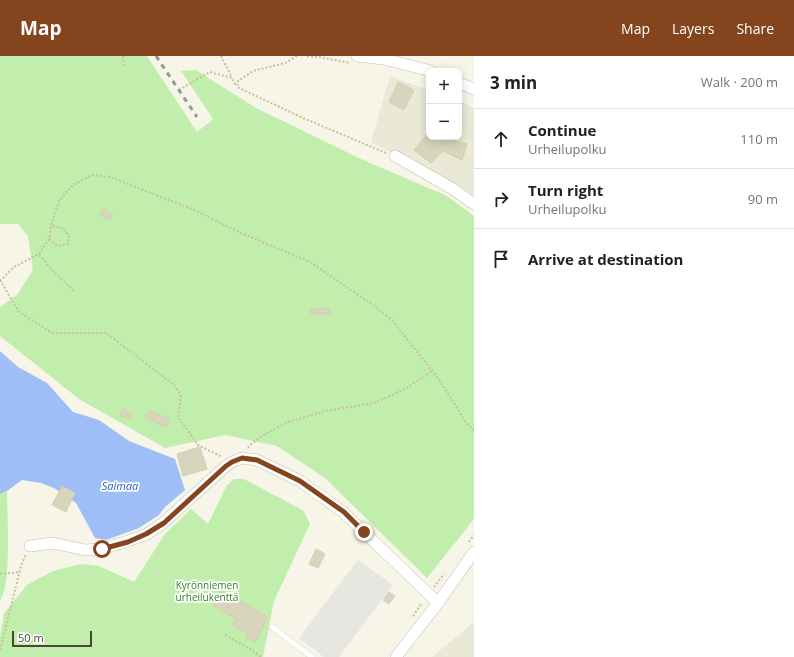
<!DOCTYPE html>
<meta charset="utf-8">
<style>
body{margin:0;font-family:"Open Sans",sans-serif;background:#f2f2f2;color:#202124}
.controls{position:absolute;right:12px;top:12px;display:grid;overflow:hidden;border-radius:8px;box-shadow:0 2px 10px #0003}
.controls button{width:36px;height:36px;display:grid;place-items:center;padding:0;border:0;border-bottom:1px solid #e0e0e0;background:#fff;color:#202124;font:20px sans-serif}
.scale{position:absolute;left:12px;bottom:10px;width:80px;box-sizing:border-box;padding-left:4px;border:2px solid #4a4736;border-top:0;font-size:11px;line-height:14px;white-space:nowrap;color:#4a4736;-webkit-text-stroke:3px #fff;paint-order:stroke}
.stop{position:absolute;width:12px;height:12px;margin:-9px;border:3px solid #84451e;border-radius:50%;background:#fff}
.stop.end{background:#84451e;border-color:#fff;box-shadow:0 1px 4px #0008}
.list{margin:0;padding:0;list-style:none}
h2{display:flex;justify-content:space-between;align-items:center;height:52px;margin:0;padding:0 16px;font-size:17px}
h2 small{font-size:13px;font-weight:400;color:#757577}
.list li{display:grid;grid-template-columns:26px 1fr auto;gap:12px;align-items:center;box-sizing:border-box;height:60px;padding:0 16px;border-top:1px solid #e0e0e0}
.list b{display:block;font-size:15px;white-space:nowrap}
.list p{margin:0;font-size:13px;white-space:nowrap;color:#757577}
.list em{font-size:13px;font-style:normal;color:#757577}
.icon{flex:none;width:22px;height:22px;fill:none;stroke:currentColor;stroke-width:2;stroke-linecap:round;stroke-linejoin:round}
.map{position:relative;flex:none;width:474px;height:601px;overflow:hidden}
header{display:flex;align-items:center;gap:24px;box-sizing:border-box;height:56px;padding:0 20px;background:#84451e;color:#fff}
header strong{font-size:19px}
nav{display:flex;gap:22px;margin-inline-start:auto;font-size:14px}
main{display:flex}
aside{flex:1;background:#fff}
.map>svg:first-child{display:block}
.residential{fill:#eae9d6}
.green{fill:#c1eead}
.parking{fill:#e7e6e0}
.water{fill:#9fbef8}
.building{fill:#d9d4bc;stroke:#d4cfaf}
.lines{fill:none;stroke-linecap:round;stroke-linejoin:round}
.service-casing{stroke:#c2c0aa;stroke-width:6}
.minor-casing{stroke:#c2c0aa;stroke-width:12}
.path{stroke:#c6c199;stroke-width:2;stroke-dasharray:2 2;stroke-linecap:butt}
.service{stroke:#fff;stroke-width:5.5}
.minor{stroke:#fff;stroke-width:11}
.rail{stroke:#989898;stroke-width:3;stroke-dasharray:5 5;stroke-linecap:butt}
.route{stroke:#84451e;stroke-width:5}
.labels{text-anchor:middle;stroke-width:3.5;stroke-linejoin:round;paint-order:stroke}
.park-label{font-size:10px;fill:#2f8322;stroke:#fff}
.water-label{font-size:11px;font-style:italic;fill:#2358c2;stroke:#fff}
</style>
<header>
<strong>Map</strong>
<nav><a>Map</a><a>Layers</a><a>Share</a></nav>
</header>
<main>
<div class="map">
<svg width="474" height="601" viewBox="0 0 474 601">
<rect width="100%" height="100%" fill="#f6f5e8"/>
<g class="residential">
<path d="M390,20l39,14v47h30v-36l10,4 5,4v89l-7,-6 -96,-50z"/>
<path d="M474,566v35h-42z"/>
</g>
<g class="green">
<path d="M0,0h147l50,76 16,-13 -32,-48 15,-1 60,38 105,51 86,37 27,20v303l-47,59 -102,-100 -48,-32 -52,-11 -60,13 -86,-49 -79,-63v-29l17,-12 16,-25 -5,-34 -10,-12h-18z"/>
<path d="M234,423h10l60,32 6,13 -36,77 -11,56h-263v-20l4,-24 23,-28 26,-14 28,-7 18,2 35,16 31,-48 26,-25 17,15 19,-39z"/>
<path d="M7,435c0,25 5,91 -7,110v-107z"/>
</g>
<path class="parking" d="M358,504l35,25 -54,72h-15l-25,-19z"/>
<path class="water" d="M0,295l18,16 29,16 26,29 26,8 30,21 46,18 10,31 -20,17 -6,8 -20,13 -33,12 -11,-2 -19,-35 -22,-15 -13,-5 -19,-3 -15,11 -7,3z"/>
<g class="building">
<path d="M398,26l16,8 -10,20 -15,-8z"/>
<path d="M429,76v5h15l23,7 -5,16 -19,-9 -12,12 -17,-13z"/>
<path d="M104,153l9,6 -4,5 -9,-5z"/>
<path d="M329,252l1,6h-19l-1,-5z"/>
<path d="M123,353l9,4 -2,6 -10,-3z"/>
<path d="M150,354l19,9 -3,8 -20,-9z"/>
<path d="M200,391l7,22 -24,7 -6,-22z"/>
<path d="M62,430l13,7 -9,19 -14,-7z"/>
<path d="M316,493l9,5 -7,14 -9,-4z"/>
<path d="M221,534l44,25 2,4 -12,23 -9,-4 2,-4 -16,-9 4,-7 -23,-12z"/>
<path d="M389,536l6,4 -6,8 -6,-4z"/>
</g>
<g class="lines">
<defs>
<path id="service" d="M272,571l40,30"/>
<g id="minor">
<path d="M357,0l27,3 47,12"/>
<path d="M459,27l15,6"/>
<path d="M395,100l58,33 21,15"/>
<path d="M30,490l23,-3 32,7 17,-1 26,-8 19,-7 16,-11 63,-57 6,-4 10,-4 15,2 43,21 43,31 95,91"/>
<path d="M396,601l42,-54 36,-51"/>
</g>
</defs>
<use href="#service" class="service-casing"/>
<use href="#minor" class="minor-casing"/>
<g class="path">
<path d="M123,0l1,11"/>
<path d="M221,0l11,22"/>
<path d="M297,0l-12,7 -32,8 -15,10 -1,6 66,31 83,35"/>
<path d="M307,0l12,1 31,6"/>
<path d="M179,34l31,-18 22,6 4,8"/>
<path d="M49,183l9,7 10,-2 1,-9 -7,-7 -11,-2"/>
<path d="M39,199l14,16 22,21"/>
<path d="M0,224l19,32 33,21h54l67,51 8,11 -3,22 20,28 24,12"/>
<path d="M0,225l14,-14 25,-13 10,-15 2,-13 8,-25 14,-16 19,-10 18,2 82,32 49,24 69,29 63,43 19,15 48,61 27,43 7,6"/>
<path d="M248,392l2,-3 12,-9 26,-14 37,-11 49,-8 31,-14 27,-18"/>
<path d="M469,486l5,-7"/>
<path d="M0,518l20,-2"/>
<path d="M434,531l10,-13"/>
<path d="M413,560l9,-13"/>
<path d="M225,579l27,15 9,7"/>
<path d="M0,594l21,-84 5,-12"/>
</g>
<use href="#service" class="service"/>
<use href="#minor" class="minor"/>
<path class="rail" d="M156,0l41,61"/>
</g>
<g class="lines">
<path class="route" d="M102,493l26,-7 18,-8 18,-11 62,-57 6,-4 10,-4 15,2 43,21 44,31 20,20"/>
</g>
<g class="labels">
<g class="park-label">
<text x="207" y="533">Kyrönniemen<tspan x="207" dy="12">urheilukenttä</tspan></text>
</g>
<g class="water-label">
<text x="120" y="434">Saimaa</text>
</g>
</g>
</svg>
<div class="controls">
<button>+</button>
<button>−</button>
</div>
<div class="scale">50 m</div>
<div class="stop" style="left:102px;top:493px"></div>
<div class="stop end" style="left:364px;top:476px"></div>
</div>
<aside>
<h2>3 min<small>Walk · 200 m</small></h2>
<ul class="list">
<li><svg class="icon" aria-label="ahead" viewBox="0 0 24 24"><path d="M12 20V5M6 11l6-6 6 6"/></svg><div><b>Continue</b><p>Urheilupolku</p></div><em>110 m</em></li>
<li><svg class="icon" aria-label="right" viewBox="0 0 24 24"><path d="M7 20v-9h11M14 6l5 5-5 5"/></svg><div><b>Turn right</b><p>Urheilupolku</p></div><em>90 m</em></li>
<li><svg class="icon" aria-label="arrive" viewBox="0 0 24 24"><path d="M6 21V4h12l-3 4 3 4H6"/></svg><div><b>Arrive at destination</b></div></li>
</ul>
</aside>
</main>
